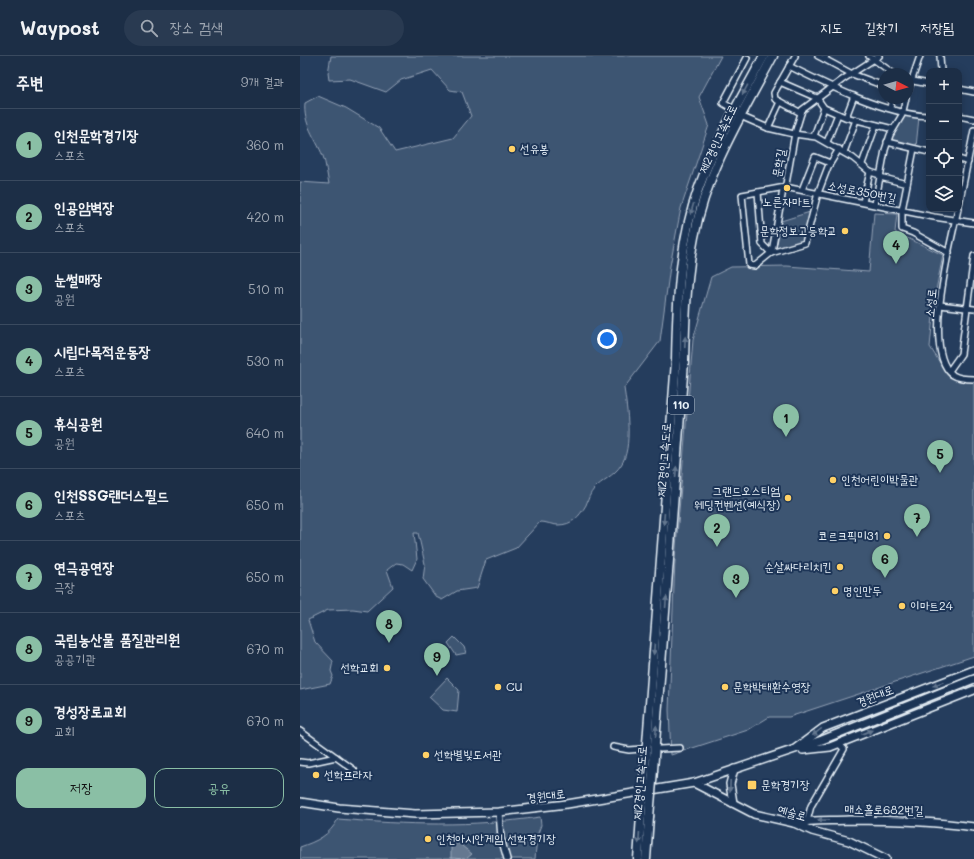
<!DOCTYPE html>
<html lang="ko">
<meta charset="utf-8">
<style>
body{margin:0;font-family:Mali,"Poor Story",sans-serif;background:#293a51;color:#f1f3f6}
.controls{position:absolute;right:12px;top:12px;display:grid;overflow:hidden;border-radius:8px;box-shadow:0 2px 10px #0003}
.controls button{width:36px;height:36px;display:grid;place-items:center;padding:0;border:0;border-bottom:1px solid #3a4a5f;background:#1c2e46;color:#f1f3f6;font:20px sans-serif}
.compass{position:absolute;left:578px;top:12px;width:36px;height:36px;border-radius:50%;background:#1c2e46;box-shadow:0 2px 10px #0003;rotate:96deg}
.you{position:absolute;left:307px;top:283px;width:14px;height:14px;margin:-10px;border:3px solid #fff;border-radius:50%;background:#1a73e8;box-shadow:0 0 0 6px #1a73e833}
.badge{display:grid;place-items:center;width:26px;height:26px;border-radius:50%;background:#8abfa5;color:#111;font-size:13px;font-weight:700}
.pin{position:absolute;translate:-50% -33px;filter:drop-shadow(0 1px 2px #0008)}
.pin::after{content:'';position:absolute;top:21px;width:14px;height:12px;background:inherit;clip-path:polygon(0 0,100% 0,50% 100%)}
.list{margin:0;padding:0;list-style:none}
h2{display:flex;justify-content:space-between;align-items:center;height:52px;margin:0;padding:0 16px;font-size:17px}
h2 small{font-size:13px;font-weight:400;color:#a0a8b3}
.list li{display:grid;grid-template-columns:26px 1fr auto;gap:12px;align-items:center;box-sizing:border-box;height:72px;padding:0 16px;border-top:1px solid #3a4a5f}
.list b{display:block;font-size:15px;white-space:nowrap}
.list p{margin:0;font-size:13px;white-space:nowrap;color:#a0a8b3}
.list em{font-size:13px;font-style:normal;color:#a0a8b3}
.actions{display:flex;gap:8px;padding:12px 16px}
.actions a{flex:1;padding:9px 0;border:1px solid #8abfa5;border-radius:12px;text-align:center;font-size:14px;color:#8abfa5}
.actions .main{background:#8abfa5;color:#111}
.icon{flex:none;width:22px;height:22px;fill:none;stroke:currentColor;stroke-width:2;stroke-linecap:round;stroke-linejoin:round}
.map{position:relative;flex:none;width:674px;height:803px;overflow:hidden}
header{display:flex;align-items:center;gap:24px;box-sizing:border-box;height:56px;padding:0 20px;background:#1c2e46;border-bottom:1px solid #3a4a5f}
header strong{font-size:19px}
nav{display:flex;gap:22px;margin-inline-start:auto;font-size:14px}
.search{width:280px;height:36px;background:#293a51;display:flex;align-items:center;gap:10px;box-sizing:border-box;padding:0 14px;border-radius:22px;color:#a0a8b3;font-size:15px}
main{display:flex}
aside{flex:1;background:#1c2e46}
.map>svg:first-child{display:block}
.green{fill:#3e5472;stroke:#93a2b5}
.water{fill:#657890;stroke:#99a8ba}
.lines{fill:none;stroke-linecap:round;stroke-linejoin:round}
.minor-casing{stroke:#e8f1f8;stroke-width:8}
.major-casing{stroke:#e8f1f8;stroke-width:10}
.highway-casing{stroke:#e8f1f8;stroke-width:11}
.minor{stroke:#1d3557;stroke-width:5}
.major{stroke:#1d3557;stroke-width:7}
.highway{stroke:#1d3557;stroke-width:8}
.highway-bridge-casing{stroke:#e8f1f8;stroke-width:11;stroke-linecap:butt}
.highway-bridge{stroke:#1d3557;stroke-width:8}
.oneway{fill:#64778f}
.poi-dot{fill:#ffd166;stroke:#1d3557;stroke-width:1.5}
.labels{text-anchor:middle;stroke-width:4;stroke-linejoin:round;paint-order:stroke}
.shield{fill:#1d3557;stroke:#abb9c8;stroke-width:1}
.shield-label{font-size:11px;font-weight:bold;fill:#e8f1f8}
.street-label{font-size:12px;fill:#e8f1f8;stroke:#1d3557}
.poi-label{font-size:12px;fill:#e8f1f8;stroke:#1d3557;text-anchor:start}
</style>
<header>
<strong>Waypost</strong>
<div class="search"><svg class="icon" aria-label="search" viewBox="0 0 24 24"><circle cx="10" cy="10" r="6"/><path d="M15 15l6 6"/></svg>장소 검색</div>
<nav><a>지도</a><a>길찾기</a><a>저장됨</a></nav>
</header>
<main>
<aside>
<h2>주변<small>9개 결과</small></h2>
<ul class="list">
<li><span class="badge">1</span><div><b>인천문학경기장</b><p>스포츠</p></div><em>360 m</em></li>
<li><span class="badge">2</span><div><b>인공암벽장</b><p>스포츠</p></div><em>420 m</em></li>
<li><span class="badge">3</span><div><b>눈썰매장</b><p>공원</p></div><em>510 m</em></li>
<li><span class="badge">4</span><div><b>시립다목적운동장</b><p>스포츠</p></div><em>530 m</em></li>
<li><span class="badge">5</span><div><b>휴식공원</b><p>공원</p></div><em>640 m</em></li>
<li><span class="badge">6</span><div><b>인천SSG랜더스필드</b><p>스포츠</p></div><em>650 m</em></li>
<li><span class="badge">7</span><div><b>연극공연장</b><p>극장</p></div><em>650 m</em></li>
<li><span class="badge">8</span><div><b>국립농산물 품질관리원</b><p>공공기관</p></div><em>670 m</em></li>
<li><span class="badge">9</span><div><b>경성장로교회</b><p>교회</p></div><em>670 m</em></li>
</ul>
<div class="actions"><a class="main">저장</a><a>공유</a></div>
</aside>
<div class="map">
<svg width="674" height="803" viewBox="0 0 674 803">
<rect width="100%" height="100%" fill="#253d5d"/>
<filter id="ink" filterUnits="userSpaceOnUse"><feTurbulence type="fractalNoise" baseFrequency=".025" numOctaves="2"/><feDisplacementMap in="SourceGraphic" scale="8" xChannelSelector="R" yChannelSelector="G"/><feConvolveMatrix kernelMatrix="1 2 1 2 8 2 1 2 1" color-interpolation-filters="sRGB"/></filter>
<g filter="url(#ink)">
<g class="green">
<path d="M31,0h390l-22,41 10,28 -28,83 -11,58 -10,75 -36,47c3,20 9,60 -3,77 -7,11 -19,15 -27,24 -4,4 -6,11 -8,16 -7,12 -14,20 -28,20 -6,0 -11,-3 -18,-3l-24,26 -30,12 -9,28 -20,3 -15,9 -6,-3 -13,-18 2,-15 -7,-31h-4l3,26 -5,11 -9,-6 -7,-1 -9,7 6,17 -26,24 -14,-2 -25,1 -20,10 7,22 18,19 -2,10 2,5 -3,8 -30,6v-508l29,2c-2,-9 -3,-20 -6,-28 -8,-19 -20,-32 -18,-53l13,-7 28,12 33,20 16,24 58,-14 18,-22 -9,-24 -12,-2 -18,-20 -31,10 -15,12 -36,-13 -21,1 -1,-7z"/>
<path d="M604,60l15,1 -3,30 -26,-6z"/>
<path d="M510,156l-5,29 -31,9 7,-29z"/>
<path d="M574,157l23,1 -2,18 48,23 -8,40 -5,52 19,30 25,3v276l-185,61h-20l-21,13 -77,25 -2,-45 6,-150 18,-220 18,-63 20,-10 56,-1 82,6z"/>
<path d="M154,581l10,10 2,6 -10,2 -8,-12z"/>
<path d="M147,622l12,12 -2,22 -14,-2 -14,-13z"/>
<path d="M240,761l1,8 -4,11 -2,23h-235v-12c17,-6 29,-11 38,-28 69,6 134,8 202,-2z"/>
</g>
<path class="water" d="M158,784h4v6l10,8 -6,5 -15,-1v-11z"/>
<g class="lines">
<defs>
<g id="minor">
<path d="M495,0l-21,37 1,6 26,14"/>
<path d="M518,0l6,3"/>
<path d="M526,0l-2,3 28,15 32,12"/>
<path d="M569,0l25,18"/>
<path d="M579,0l-37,24 -40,30 -7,23 -9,51 -3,6 -10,56 -2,7 -16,13 -6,-1 -7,-70 43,-8 149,30 40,6"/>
<path d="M640,0l1,15"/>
<path d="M489,10c38,19 98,49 140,50"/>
<path d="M608,24l21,4"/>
<path d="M480,26l37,16 7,10 21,9 48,12"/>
<path d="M659,33l15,3"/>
<path d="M608,35l12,-35"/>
<path d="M480,46l-12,26 26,6 22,3 37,21 17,14 10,3"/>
<path d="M428,50l-5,-3 24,-45"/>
<path d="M590,52l2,-10"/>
<path d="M659,60l15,3"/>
<path d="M546,61l8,-21"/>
<path d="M445,62l23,10"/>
<path d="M514,80l10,-28"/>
<path d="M527,86l11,-28"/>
<path d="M587,86l42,10"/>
<path d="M614,93l-12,61v19l11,4 36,20"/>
<path d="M544,96l12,-32"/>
<path d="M659,103l9,3"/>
<path d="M562,108l14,-39"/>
<path d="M580,121l27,7"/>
<path d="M502,134l13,-33 15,6"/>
<path d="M458,136l4,52 9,9"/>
<path d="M563,146l7,-30"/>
<path d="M575,148l10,-54 5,-15 12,-20 4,-17"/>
<path d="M659,149l15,-75"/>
<path d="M658,153c-7,33 -37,143 -5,166 6,4 14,4 21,4"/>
<path d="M471,197l34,-10 13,-50 10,-26 11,-18"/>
<path d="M640,249l34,4"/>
<path d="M649,315l12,-17 13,-98"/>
<path d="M0,675l54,39"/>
<path d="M313,691l16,3 12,-1"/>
<path d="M360,693l20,-1"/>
<path d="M0,706l8,1 28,-6"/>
<path d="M199,756l2,26 6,21"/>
<path d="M507,765l4,-15 33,-57 -6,-6"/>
</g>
<g id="major">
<path d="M496,692l27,-20 151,-58"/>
<path d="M503,694l27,-3 144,-57"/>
<path d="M394,727l60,31 40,9 18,8 37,10 37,18"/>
<path d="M0,746l39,6 76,6 84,-2 68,-8 127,-21 128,-43 152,-61"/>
<path d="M433,747l-3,-19 4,-15"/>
<path d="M494,767c19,-3 36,-2 55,-3 42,0 83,1 125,7"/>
</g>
<g id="highway">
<path d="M345,714l31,-409c1,-56 3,-117 22,-171 17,-47 42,-90 66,-134"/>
<path d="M353,714l31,-408c1,-42 2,-84 10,-125 12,-65 48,-123 79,-181"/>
<path d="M338,803l3,-43"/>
<path d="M346,803l3,-42"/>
</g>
</defs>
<use href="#minor" class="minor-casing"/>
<use href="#major" class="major-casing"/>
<use href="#highway" class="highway-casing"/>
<use href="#minor" class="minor"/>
<use href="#major" class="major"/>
<use href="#highway" class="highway"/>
<defs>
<g id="highway-bridge">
<path d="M341,760l4,-46"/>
<path d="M349,761l4,-47"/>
</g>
</defs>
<use href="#highway-bridge" class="highway-bridge-casing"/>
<use href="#highway-bridge" class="highway-bridge"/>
</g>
<defs><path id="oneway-solid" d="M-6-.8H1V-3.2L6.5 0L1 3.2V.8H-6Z"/></defs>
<g class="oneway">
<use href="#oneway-solid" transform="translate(445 34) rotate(118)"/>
<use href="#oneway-solid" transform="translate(392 153) rotate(106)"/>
<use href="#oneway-solid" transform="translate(385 286) rotate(-88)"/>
<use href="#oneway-solid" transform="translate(376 416) rotate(-86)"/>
<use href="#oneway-solid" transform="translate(364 463) rotate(94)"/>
<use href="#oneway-solid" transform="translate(366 546) rotate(-86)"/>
<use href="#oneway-solid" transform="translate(354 593) rotate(94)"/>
<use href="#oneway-solid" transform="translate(638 628) rotate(159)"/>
<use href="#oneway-solid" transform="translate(356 675) rotate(-86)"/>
<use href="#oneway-solid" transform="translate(517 676) rotate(143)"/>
<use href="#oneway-solid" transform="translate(567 676) rotate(-21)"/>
<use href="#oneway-solid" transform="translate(430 730) rotate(92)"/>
<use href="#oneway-solid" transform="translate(523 764) rotate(-179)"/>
<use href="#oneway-solid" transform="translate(339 782) rotate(94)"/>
</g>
</g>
<g class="poi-dot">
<circle cx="212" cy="93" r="4"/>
<circle cx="487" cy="132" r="4"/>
<circle cx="545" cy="175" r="4"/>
<circle cx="533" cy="424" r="4"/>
<circle cx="488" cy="442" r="4"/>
<circle cx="587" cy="480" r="4"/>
<circle cx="540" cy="511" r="4"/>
<circle cx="535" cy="535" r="4"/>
<circle cx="602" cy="550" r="4"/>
<circle cx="87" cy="612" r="4"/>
<circle cx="198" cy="631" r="4"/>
<circle cx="425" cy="631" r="4"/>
<circle cx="126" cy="699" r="4"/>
<circle cx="16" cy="719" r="4"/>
<rect x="447" y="724" width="10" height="10" rx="2"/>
<circle cx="128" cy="783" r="4"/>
</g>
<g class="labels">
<rect class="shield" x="368" y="340" width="26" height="18" rx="3"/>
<g class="shield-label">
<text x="381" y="353">110</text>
</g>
<g class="street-label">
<text transform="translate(418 83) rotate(-65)" y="4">제2경인고속도로</text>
<text transform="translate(479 107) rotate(-80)" y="4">문학길</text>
<text transform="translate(562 136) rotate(11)" y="4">소성로350번길</text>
<text transform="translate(631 247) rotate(-85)" y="4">소성로</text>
<text transform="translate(364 404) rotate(-86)" y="4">제2경인고속도로</text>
<text transform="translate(575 640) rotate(-21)" y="4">경원대로</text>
<text transform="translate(340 727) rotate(-86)" y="4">제2경인고속도로</text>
<text transform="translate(246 740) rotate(-7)" y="4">경원대로</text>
<text transform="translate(584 754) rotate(1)" y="4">매소홀로682번길</text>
<text transform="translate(492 757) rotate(16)" y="4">예술로</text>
</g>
<g class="poi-label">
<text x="220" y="97">선유봉</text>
<text x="487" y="150" text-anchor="middle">노른자마트</text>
<text x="537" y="179" text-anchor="end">문학정보고등학교</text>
<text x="541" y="428">인천어린이박물관</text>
<text x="480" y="439" text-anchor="end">그랜드오스티엄<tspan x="480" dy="14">웨딩컨벤션(예식장)</tspan></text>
<text x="579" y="484" text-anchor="end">코르크픽미31</text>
<text x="532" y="515" text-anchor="end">순살싸다리치킨</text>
<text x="543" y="539">명인만두</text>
<text x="610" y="554">이마트24</text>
<text x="79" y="616" text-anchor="end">선학교회</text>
<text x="206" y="635">CU</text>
<text x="433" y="635">문학박태환수영장</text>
<text x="134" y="703">선학별빛도서관</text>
<text x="24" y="723">선학프라자</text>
<text x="461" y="733">문학경기장</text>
<text x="136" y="787">인천아시안게임 선학경기장</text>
</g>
</g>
</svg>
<div class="controls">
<button>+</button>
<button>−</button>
<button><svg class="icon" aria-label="locate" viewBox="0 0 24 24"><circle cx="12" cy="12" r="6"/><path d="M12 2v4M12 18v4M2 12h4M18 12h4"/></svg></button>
<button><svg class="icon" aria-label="layers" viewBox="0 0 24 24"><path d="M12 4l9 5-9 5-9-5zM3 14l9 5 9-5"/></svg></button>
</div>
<svg class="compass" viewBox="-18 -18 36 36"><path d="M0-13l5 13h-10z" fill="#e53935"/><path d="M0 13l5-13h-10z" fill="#a0a8b3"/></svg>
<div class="you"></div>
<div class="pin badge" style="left:486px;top:381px">1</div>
<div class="pin badge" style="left:417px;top:491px">2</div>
<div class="pin badge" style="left:436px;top:542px">3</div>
<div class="pin badge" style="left:596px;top:208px">4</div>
<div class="pin badge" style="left:640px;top:417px">5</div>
<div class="pin badge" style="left:585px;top:522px">6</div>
<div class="pin badge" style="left:617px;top:481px">7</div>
<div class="pin badge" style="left:89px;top:587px">8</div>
<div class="pin badge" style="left:137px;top:620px">9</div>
</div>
</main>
